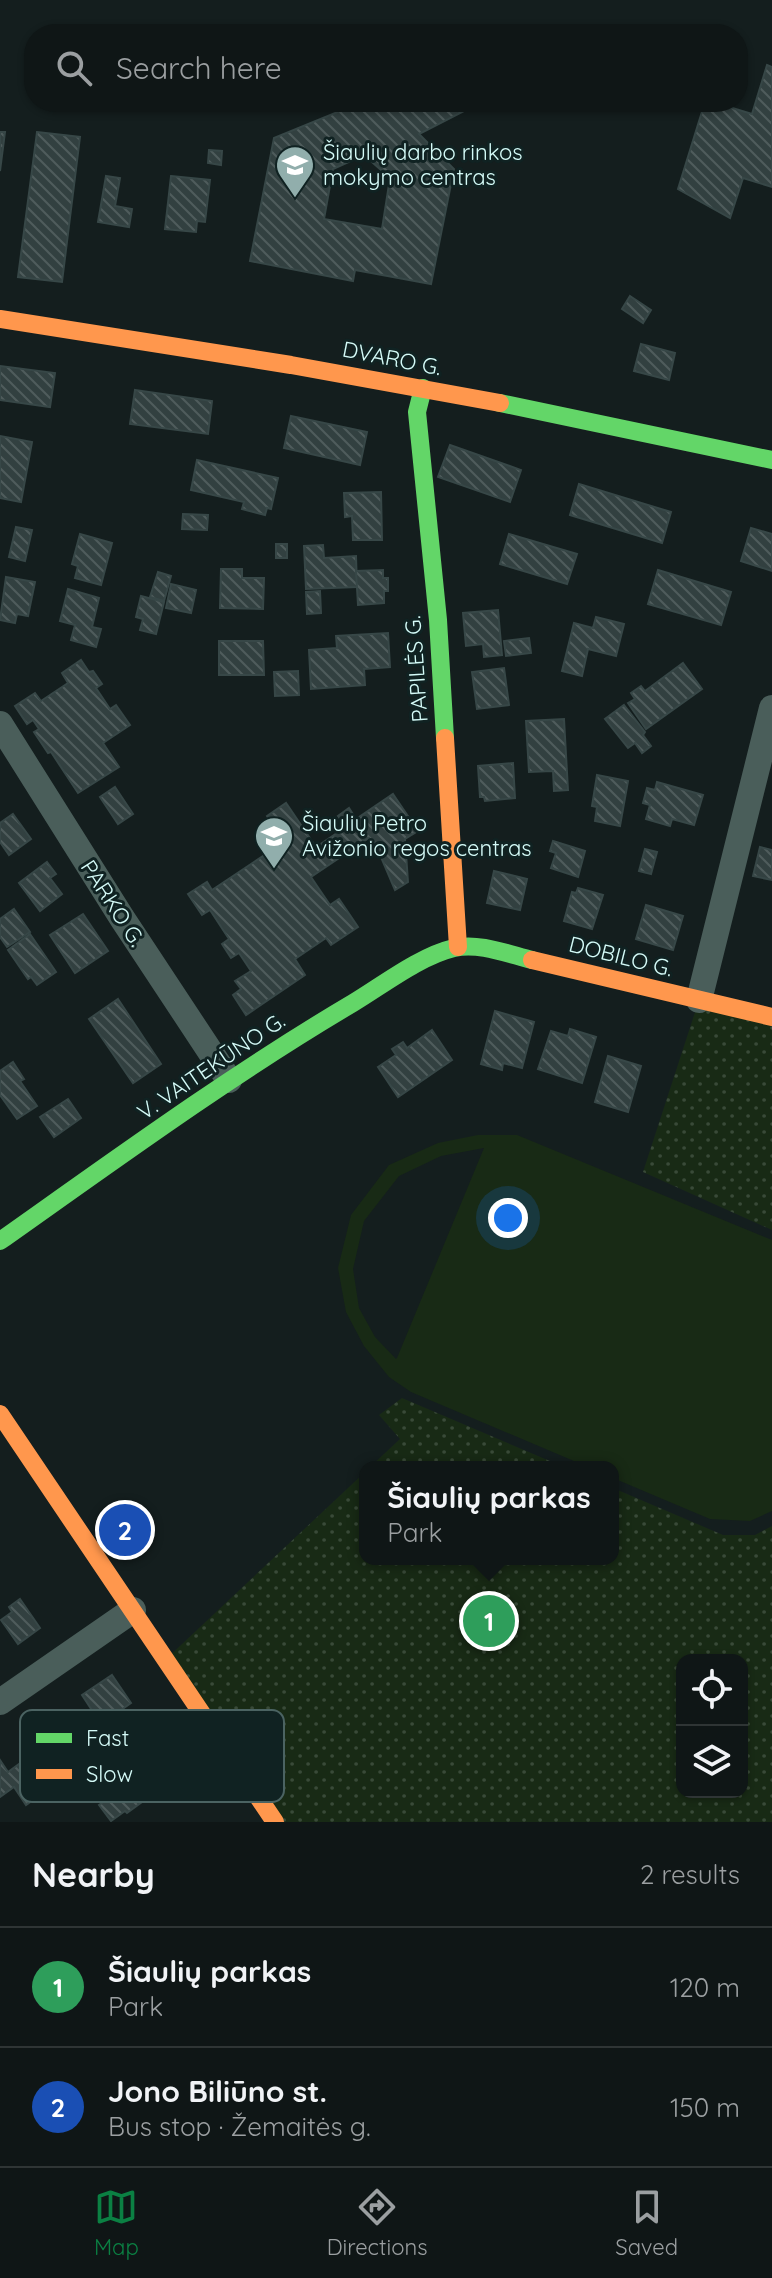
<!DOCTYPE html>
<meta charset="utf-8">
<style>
body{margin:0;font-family:Quicksand,sans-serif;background:#1d2323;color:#f1f3f6}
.controls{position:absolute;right:24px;bottom:24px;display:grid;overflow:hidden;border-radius:16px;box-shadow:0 2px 6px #0004}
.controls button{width:72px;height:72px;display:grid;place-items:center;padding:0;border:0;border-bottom:2px solid #2f3535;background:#0f1616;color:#f1f3f6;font:40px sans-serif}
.you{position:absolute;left:508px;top:1218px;width:28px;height:28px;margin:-20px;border:6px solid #fff;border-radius:50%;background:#1a73e8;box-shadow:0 0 0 12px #1a73e833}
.badge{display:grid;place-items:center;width:52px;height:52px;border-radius:50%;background:#0b8043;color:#fff;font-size:26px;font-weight:700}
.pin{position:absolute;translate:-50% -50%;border:4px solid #fff;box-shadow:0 2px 8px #0006}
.popup{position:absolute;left:359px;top:1461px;width:260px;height:104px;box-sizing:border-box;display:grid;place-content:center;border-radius:16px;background:#0f1616;filter:drop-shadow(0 2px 6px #0005);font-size:26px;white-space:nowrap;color:#9b9fa1}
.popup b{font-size:30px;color:#f1f3f6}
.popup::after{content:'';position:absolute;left:50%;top:100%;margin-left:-16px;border:16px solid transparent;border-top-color:#0f1616}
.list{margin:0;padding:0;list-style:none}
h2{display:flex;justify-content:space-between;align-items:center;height:104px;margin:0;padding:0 32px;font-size:34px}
h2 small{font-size:26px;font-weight:400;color:#9b9fa1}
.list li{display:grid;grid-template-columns:52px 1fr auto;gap:24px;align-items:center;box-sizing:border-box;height:120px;padding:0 32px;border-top:2px solid #2f3535}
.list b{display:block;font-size:30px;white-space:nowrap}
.list p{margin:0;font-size:26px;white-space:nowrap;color:#9b9fa1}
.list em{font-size:26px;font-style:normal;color:#9b9fa1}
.icon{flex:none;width:44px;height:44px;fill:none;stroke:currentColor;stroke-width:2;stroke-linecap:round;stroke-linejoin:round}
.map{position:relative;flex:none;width:772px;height:1822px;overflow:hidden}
.search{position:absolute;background:#0f1616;box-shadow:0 2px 6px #0004;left:24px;right:24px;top:24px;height:88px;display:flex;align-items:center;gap:20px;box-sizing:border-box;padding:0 28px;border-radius:32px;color:#9b9fa1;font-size:30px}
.sheet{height:344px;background:#0f1616}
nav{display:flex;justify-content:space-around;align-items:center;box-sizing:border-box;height:112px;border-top:2px solid #2f3535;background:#0f1616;font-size:22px;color:#9b9fa1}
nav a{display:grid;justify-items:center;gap:4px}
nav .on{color:#0b8043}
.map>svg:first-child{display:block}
.green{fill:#182a15;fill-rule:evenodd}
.park{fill:url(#park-dots);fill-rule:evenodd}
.building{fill:url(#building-back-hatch);stroke:#374747;stroke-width:2;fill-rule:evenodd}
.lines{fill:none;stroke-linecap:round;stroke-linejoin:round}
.street{stroke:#4a5e5a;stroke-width:26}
.fast{stroke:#63d668;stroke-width:18}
.slow{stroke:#ff974d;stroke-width:18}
.labels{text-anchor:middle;stroke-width:6;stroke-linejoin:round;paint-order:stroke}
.poi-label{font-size:22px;fill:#d5fbf8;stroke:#102222;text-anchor:start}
.street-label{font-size:22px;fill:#d5fbf8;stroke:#102222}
.key{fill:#102222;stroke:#4b6362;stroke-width:2}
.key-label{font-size:22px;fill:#d5fbf8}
</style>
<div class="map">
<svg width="772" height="1822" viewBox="0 0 772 1822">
<defs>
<pattern id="park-dots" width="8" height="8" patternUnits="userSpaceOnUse" patternTransform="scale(2)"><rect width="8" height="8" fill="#182a15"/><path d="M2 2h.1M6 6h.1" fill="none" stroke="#394a38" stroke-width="1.8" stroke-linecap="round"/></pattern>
<pattern id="building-back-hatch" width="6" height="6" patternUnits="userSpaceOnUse" patternTransform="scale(2)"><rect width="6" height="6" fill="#324040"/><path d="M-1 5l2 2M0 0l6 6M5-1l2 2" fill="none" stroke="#4f5c5c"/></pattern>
</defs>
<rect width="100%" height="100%" fill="#141e1e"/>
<path class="green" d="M478,1135h39l255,105v271l-22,10 -40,-2 -97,-41v-11h-25l-177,-75 -22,-15 -25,-31 -18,-34 -8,-44 13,-53 38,-50 49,-22zM484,1148l-87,210 -1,1 -21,-22 -16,-29 -6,-39 11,-48 35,-45 42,-20z"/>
<g class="park">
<path d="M699,1000l73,17v213l-129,-58z"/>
<path d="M402,1398l162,69h-194l30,-28 -21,-24z"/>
<path d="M365,1472v87h248v-71l110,47h32l17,-9v296h-497l-110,-162zM682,1660h60v132h-60z"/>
</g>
<g class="building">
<path d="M767,65l5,2v120l-29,-9 -13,40 -52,-29 27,-87h8l39,12z"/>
<path d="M362,102h104l2,7 -49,25 35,35 -23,115 -76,-14 -2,11 -103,-20 24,-123zM364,155l26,23 -8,51 -58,-10 9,-50z"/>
<path d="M0,132h5l-5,39z"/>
<path d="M37,132l43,5 -18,145 -44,-5z"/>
<path d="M209,150l13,1 -1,14 -13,-2z"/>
<path d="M106,176l14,2 -5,28 17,3 -3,18 -31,-5z"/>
<path d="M171,176l39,4 -5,42 -8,-1 -1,11 -31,-3z"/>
<path d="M630,296l21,14 -8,13 -21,-14z"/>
<path d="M641,344l34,9 -6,27 -35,-9z"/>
<path d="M0,366l55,7 -5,34 -50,-7z"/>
<path d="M135,390l77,11 -4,33 -78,-10z"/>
<path d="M291,416l76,16 -7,33 -76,-17z"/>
<path d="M0,436l32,6 -11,60 -21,-4z"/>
<path d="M450,445l71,25 -11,32 -72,-25z"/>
<path d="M197,460l81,18 -7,31 -4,-1 -2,7 -23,-6 2,-7 -53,-12z"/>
<path d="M579,484l92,28 -9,31 -92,-28z"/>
<path d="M381,492l1,48h-29l-1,-24 -7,1 -1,-24z"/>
<path d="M183,514l25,1 -1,15 -25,-1z"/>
<path d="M16,527l16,3 -7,31 -16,-4z"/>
<path d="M751,528l21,6v37l-31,-10z"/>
<path d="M80,534l32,9 -11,42 -26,-7 3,-12 -6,-2z"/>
<path d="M509,534l68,20 -10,30 -67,-20z"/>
<rect x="276" y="544" width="11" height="14"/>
<path d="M323,545l1,13 32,-2 1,31 -51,2 -2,-43z"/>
<path d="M221,569h21v9h22l-1,31 -43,-1z"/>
<path d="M383,570v8h5v13h-4v12l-26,2 -2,-34z"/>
<path d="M658,570l73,22 -10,33 -73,-21z"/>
<path d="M158,572l13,4 -7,25 -14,-4z"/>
<path d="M6,577l29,5 -7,34 -11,-2 -2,9 -15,-3z"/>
<path d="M171,584l25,6 -5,23 -25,-5z"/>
<path d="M68,589l31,9 -7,29 9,2 -5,18 -25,-7 4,-15 -15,-4z"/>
<path d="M320,591l1,22 -14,1 -1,-22z"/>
<path d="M141,596l23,6 -8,32 -16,-4 3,-11 -7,-2z"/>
<path d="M498,610l4,45 -18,2 -1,-13 -17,2 -3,-33z"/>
<path d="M596,617l28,7 -8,32 -28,-7 -6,27 -20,-5 12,-48 19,5z"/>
<path d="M388,633l2,34 -26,2 1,16 -54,4 -2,-39 28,-2 -1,-12z"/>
<path d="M529,638l2,15 -25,3 -2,-15z"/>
<path d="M219,641h44l1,34h-45z"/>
<path d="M81,660l8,12 4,-1 9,13 -6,4 14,21 6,-4 14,20 -27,18 16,24 -41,26 -27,-41 -3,1 -14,-21 5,-3 -6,-9 -6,4 -12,-18 20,-13 6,8 27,-18 -6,-10z"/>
<path d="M683,663l19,26 -56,40 -18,-26 7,-4 -4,-6 10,-7 4,5z"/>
<path d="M504,668l5,37 -32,4 -5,-37z"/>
<path d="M298,671l1,24 -24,1 -1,-24z"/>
<path d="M624,705l21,27 -2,3 8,11 -9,7 -7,-10 -7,5 -23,-29z"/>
<path d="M564,719l4,71 -14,1 -1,-20 -24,1 -3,-51z"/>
<path d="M513,763l2,35 -30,3 -1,-4h-4l-2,-31z"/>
<path d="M597,775l31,6 -8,45 -25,-5 2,-14 -5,-1z"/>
<path d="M657,782l46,13 -9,30 -22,-6 -2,7 -24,-7 4,-14 -7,-2 4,-15 8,2z"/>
<path d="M115,787l18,27 -15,10 -18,-27z"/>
<path d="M393,794l25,37 -13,8 3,43 -13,8 -14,-33 -12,-19 -58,39 19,28 9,-6 19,28 -27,18 -5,-7 -31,21 10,16 -59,40 -13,-20 8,-6 -6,-8 16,-10 -12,-18 -8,5 -9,-14 7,-5 -19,-29 -8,5 -14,-21 19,-12 5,8 63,-42 -11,-16 9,-6 -6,-10 19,-13 30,44 30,-20 -8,-11 11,-8 7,11z"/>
<path d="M13,814l18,25 -22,16 -9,-13v-19z"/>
<path d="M553,841l32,10 -7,26 -27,-9 5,-15 -6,-2z"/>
<path d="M760,847l12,3v30l-19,-4z"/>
<path d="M645,849l12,3 -6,22 -12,-3z"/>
<path d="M47,862l9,12 -6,4 12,16 -22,17 -21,-28z"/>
<path d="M494,871l33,8 -7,31 -33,-7z"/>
<path d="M578,888l25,7 -11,34 -28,-8 8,-29 4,1z"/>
<path d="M646,905l37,11 -10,34 -37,-11z"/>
<path d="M14,909l16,23 -23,15 -7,-10v-18z"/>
<path d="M83,914l25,37 -33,22 -25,-38z"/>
<path d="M30,934l26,38 -19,13 -6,-8 -3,2 -20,-29z"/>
<path d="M118,999l43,65 -28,19 -44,-64z"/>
<path d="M495,1011l39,11 -12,46 -19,-5 -1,7 -21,-6z"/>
<path d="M570,1029l26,8 -14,46 -44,-14 13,-38 17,5z"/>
<path d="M432,1030l20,30 -54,37 -20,-30 18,-12 -4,-6 11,-7 4,6z"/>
<path d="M608,1056l33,10 -13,46 -33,-10z"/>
<path d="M13,1062l11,17 -4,2 17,25 -20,13 -17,-24v-24z"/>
<path d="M68,1099l13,19 -27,19 -14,-20z"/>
<path d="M20,1599l20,29 -22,16 -17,-24 11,-8 -3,-5z"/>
<path d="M112,1675l19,28 -30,21 -19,-29z"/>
<path d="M72,1730l8,11 6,-4 6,9 -6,4 2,3 -24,17 -16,-23z"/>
<path d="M30,1756l17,25 -8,5 5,6 -18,13 -12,-18 -14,10v-37l8,12z"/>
<path d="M135,1768l18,26 -26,19 -2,-2 -14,10 -12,-16 14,-10 -5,-8z"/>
<path d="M64,1771l10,16 -11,7 -10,-16z"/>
</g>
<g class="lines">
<g class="street">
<path d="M0,724l122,194 107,162"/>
<path d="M699,1000l73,-292"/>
<path d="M0,1702l133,-92"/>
</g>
<g class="fast">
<path d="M423,388l-6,24 21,208 7,118"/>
<path d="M500,403l272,57"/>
<path d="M0,1241c116,-82 231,-166 353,-238 30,-18 67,-47 101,-55 24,-6 54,6 78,12"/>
</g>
<g class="slow">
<path d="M0,319l291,46 209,38"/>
<path d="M445,738l13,209"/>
<path d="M532,960l240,57"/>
<path d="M0,1414l275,408"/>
</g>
</g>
<defs>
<symbol id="school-pin" viewBox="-11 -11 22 30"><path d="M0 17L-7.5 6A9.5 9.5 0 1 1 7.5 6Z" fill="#91aeac" stroke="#102222"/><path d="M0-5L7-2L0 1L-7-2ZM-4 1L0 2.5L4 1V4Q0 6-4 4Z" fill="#fff"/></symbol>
</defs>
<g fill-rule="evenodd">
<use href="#school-pin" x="273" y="143" width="44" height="60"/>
<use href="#school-pin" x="252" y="814" width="44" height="60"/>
</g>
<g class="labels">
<g class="poi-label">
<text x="323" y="160">Šiaulių darbo rinkos<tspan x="323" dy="25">mokymo centras</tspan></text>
<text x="302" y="831">Šiaulių Petro<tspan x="302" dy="25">Avižonio regos centras</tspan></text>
</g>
<g class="street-label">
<text transform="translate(392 358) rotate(11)" y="8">DVARO G.</text>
<text transform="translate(416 669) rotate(-94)" y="8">PAPILĖS G.</text>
<text transform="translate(113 903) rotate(57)" y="8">PARKO G.</text>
<text transform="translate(621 956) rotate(14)" y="8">DOBILO G.</text>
<text transform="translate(211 1066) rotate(-34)" y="8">V. VAITEKŪNO G.</text>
</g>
</g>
<rect x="20" y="1710" width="264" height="92" rx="12" class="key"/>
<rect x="36" y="1733" width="36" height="10" fill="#63d668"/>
<rect x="36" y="1769" width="36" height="10" fill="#ff974d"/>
<g class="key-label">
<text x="86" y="1746">Fast</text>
<text x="86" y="1782">Slow</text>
</g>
</svg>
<div class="controls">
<button><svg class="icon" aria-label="locate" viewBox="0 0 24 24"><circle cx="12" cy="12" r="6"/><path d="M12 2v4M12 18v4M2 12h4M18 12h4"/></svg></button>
<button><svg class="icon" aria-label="layers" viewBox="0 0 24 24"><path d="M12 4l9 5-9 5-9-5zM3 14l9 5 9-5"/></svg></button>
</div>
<div class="you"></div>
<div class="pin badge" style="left:489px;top:1621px;background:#2e9e5b">1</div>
<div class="popup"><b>Šiaulių parkas</b>Park</div>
<div class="pin badge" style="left:125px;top:1530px;background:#1a4fb4">2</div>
<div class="search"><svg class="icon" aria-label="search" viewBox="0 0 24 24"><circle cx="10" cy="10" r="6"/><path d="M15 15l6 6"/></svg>Search here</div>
</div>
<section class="sheet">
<h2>Nearby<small>2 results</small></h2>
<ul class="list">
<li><span class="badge" style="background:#2e9e5b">1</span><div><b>Šiaulių parkas</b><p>Park</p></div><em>120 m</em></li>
<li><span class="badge" style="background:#1a4fb4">2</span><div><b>Jono Biliūno st.</b><p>Bus stop · Žemaitės g.</p></div><em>150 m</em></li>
</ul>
</section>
<nav>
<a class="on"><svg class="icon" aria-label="map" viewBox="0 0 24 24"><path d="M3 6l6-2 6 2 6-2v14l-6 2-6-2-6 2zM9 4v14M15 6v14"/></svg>Map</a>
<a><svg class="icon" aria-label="directions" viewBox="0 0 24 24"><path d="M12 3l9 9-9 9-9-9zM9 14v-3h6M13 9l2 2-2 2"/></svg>Directions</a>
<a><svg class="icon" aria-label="saved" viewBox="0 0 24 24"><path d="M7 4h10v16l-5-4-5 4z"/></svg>Saved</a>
</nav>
